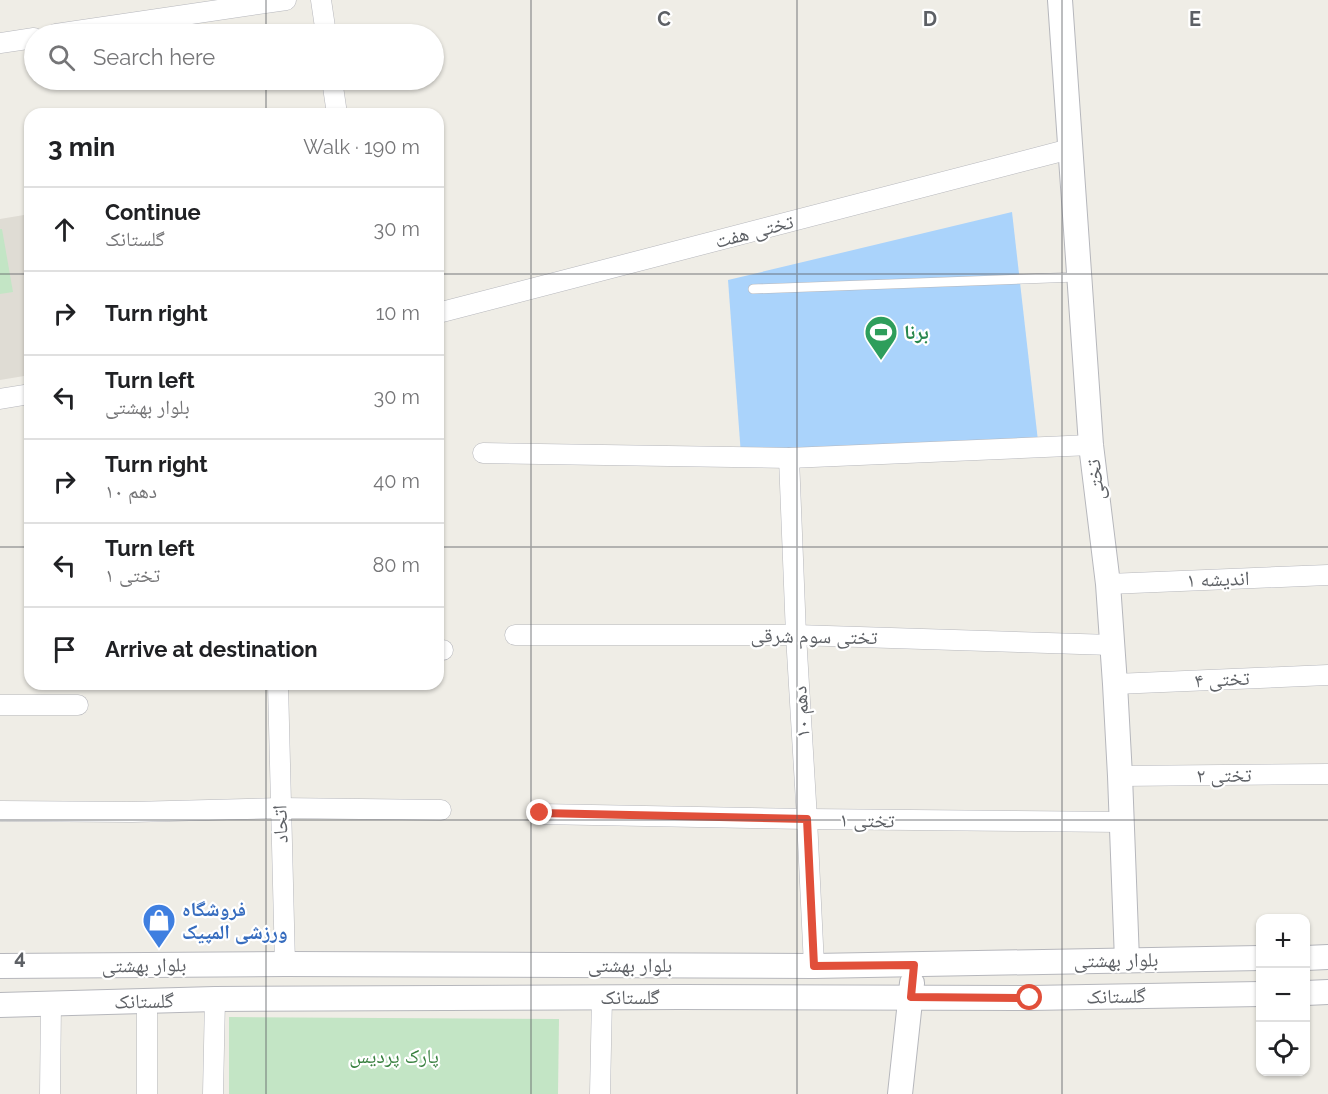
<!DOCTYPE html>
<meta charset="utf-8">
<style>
body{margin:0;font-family:Raleway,"Noto Naskh Arabic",sans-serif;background:#f2f2f2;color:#202124}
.controls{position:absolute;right:18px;bottom:18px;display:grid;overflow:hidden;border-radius:12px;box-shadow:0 2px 4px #0004}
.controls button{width:54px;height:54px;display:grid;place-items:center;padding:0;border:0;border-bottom:2px solid #e0e0e0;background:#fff;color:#202124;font:30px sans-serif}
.stop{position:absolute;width:18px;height:18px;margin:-14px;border:4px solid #e14f3a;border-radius:50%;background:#fff}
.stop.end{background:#e14f3a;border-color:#fff;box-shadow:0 2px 6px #0008}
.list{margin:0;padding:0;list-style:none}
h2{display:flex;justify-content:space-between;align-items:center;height:78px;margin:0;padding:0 24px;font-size:26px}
h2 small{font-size:20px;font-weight:400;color:#757577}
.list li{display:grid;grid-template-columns:39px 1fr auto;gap:18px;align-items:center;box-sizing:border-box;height:84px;padding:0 24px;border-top:2px solid #e0e0e0}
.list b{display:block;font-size:22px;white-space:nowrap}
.list p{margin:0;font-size:20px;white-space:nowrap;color:#757577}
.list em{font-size:20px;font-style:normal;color:#757577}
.icon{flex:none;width:33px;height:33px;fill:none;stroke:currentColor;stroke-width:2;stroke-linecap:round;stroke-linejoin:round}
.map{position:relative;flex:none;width:1328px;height:1094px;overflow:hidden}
.search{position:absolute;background:#fff;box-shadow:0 2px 4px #0004;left:24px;top:24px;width:420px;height:66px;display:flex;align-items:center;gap:15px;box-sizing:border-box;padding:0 21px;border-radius:33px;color:#757577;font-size:22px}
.panel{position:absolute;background:#fff;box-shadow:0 2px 4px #0004;left:24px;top:108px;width:420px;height:582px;border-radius:18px}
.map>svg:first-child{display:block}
.education{fill:#dfdcd4}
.green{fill:#c3e5c5}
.water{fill:#aad3fb}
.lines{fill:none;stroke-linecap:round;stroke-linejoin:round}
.service-casing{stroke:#b6b7bc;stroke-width:10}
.minor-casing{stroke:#b6b7bc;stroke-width:21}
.tertiary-casing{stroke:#b6b7bc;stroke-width:26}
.service{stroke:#fff;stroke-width:9}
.minor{stroke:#fff;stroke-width:20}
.tertiary{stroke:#fff;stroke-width:24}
.route{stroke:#e14f3a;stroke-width:8}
.grid{fill:none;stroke:#5d6065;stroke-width:1.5;stroke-opacity:0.55}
.labels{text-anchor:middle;stroke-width:4.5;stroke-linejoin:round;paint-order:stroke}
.street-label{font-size:20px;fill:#5d6065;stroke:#fff}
.leisure-label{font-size:20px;font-weight:bold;fill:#27864d;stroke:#fff;text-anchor:start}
.shop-label{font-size:20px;font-weight:bold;fill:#366cbe;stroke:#fff;text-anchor:start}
.park-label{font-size:20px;fill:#398140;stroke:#fff}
.grid-label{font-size:20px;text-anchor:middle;font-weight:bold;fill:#5d6065;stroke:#fff;stroke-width:4.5;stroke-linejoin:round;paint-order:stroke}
</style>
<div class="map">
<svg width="1328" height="1094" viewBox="0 0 1328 1094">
<rect width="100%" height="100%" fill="#efede6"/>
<path class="education" d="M30,214v161l-30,5v-161z"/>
<g class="green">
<path d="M0,229h2l11,63 -13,2z"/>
<path d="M229,1017l330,2 -1,75h-329z"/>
</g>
<path class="water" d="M1012,212l26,229 -297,14 -13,-175z"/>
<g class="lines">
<defs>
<path id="service" d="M753,289l324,-12"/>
<g id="minor">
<path d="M321,0l5,34"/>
<path d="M56,34l230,-34"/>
<path d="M0,43l34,-5"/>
<path d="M332,80l5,34"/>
<path d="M438,313l632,-164"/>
<path d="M0,399l30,-5"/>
<path d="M483,453l306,5 302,-13"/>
<path d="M789,458l7,177 11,184 7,147"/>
<path d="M1108,584l220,-9"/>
<path d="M515,635h281l316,10"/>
<path d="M438,650h5"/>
<path d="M278,684l7,280"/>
<path d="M1115,684l213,-9"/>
<path d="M0,705h78"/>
<path d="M1120,776l208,-2"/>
<path d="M0,811l132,1 148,-4 161,2"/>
<path d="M540,814l267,5 315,3"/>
<path d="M50,1094l1,-91"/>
<path d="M147,1094v-93"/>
<path d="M213,1094l2,-95"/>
<path d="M600,1094l2,-97"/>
</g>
<g id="tertiary">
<path d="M1060,0l31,445 17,139 7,100 5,92 7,184"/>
<path d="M1306,958l22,-1"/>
<path d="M0,966l285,-2 529,2 446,-8"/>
<path d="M1306,993l22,-1"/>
<path d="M0,1005l215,-6 465,-2 350,1 230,-4"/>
<path d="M900,1094l12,-111"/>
</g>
</defs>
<use href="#service" class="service-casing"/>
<use href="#minor" class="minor-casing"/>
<use href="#tertiary" class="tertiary-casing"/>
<use href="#service" class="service"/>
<use href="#minor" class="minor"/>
<use href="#tertiary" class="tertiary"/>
</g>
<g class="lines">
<path class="route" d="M540,813l267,6 7,147 100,-1 -3,32 119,1"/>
</g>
<path class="grid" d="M266,0v34M531,0v1094M797,0v1094M1062,0v1094M266,80v34M0,274h30M438,274h890M0,547h30M438,547h890M266,684v410M0,820h1328"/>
<defs>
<symbol id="stadium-pin" viewBox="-11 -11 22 30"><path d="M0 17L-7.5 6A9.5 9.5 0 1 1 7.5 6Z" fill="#2e9e5b" stroke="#fff"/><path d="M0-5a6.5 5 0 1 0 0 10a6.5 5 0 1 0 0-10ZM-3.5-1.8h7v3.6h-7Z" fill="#fff"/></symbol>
<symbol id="shop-pin" viewBox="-11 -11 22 30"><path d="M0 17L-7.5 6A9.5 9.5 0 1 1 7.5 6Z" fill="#3f7fe0" stroke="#fff"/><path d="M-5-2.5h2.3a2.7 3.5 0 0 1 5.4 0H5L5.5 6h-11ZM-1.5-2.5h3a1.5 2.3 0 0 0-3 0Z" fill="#fff"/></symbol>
</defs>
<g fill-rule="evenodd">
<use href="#stadium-pin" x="862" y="313" width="38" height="52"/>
<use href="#shop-pin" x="140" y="901" width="38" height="52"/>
</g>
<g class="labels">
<g class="street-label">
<text transform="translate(754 231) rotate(-15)" y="7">تختی هفت</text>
<text transform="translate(1095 480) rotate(-97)" y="7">تختی</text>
<text transform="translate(1218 579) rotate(-2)" y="7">اندیشه ۱</text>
<text transform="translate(814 636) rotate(1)" y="7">تختی سوم شرقی</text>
<text transform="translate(1222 679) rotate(-3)" y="7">تختی ۴</text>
<text transform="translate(801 712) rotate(-94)" y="7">دهم ۱۰</text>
<text transform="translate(1224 775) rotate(-1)" y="7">تختی ۲</text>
<text transform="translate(867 820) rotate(1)" y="7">تختی ۱</text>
<text transform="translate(280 824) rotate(-92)" y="7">اتحاد</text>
<text transform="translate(1116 960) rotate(-1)" y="7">بلوار بهشتی</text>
<text transform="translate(144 965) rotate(-1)" y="7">بلوار بهشتی</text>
<text x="630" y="972">بلوار بهشتی</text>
<text transform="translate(1116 996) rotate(-1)" y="7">گلستانک</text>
<text x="630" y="1004">گلستانک</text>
<text transform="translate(144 1001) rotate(-1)" y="7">گلستانک</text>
</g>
<g class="leisure-label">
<text x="904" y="339">برنا</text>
</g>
<g class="shop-label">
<text x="182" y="916">فروشگاه<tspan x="182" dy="23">ورزشی المپیک</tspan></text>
</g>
<g class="park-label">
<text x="394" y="1063">پارک پردیس</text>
</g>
</g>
<g class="grid-label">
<text x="664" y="26">C</text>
<text x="930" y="26">D</text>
<text x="1195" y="26">E</text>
<text x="20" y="964">4</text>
</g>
</svg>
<div class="controls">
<button>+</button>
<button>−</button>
<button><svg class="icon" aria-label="locate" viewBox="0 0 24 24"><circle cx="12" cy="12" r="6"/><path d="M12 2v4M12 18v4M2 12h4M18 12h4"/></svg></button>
</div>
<div class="stop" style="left:1030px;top:998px"></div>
<div class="stop end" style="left:540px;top:813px"></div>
<div class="search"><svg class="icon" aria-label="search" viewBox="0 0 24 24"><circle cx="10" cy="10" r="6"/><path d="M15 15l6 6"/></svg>Search here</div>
<section class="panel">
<h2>3 min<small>Walk · 190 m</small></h2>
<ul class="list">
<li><svg class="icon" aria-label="ahead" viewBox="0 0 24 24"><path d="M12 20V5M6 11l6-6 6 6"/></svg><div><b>Continue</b><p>گلستانک</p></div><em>30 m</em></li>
<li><svg class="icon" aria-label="right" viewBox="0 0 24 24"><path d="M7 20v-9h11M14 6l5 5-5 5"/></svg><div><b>Turn right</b></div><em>10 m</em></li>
<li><svg class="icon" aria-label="left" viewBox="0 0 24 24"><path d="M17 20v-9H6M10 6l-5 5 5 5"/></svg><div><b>Turn left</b><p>بلوار بهشتی</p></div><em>30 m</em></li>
<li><svg class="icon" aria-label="right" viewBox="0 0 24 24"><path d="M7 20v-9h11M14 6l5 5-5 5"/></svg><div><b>Turn right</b><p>دهم ۱۰</p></div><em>40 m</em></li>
<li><svg class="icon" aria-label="left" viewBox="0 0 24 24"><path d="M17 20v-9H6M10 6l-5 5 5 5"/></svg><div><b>Turn left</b><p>تختی ۱</p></div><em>80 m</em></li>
<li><svg class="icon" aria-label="arrive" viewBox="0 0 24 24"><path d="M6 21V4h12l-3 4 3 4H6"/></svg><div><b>Arrive at destination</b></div></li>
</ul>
</section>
</div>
